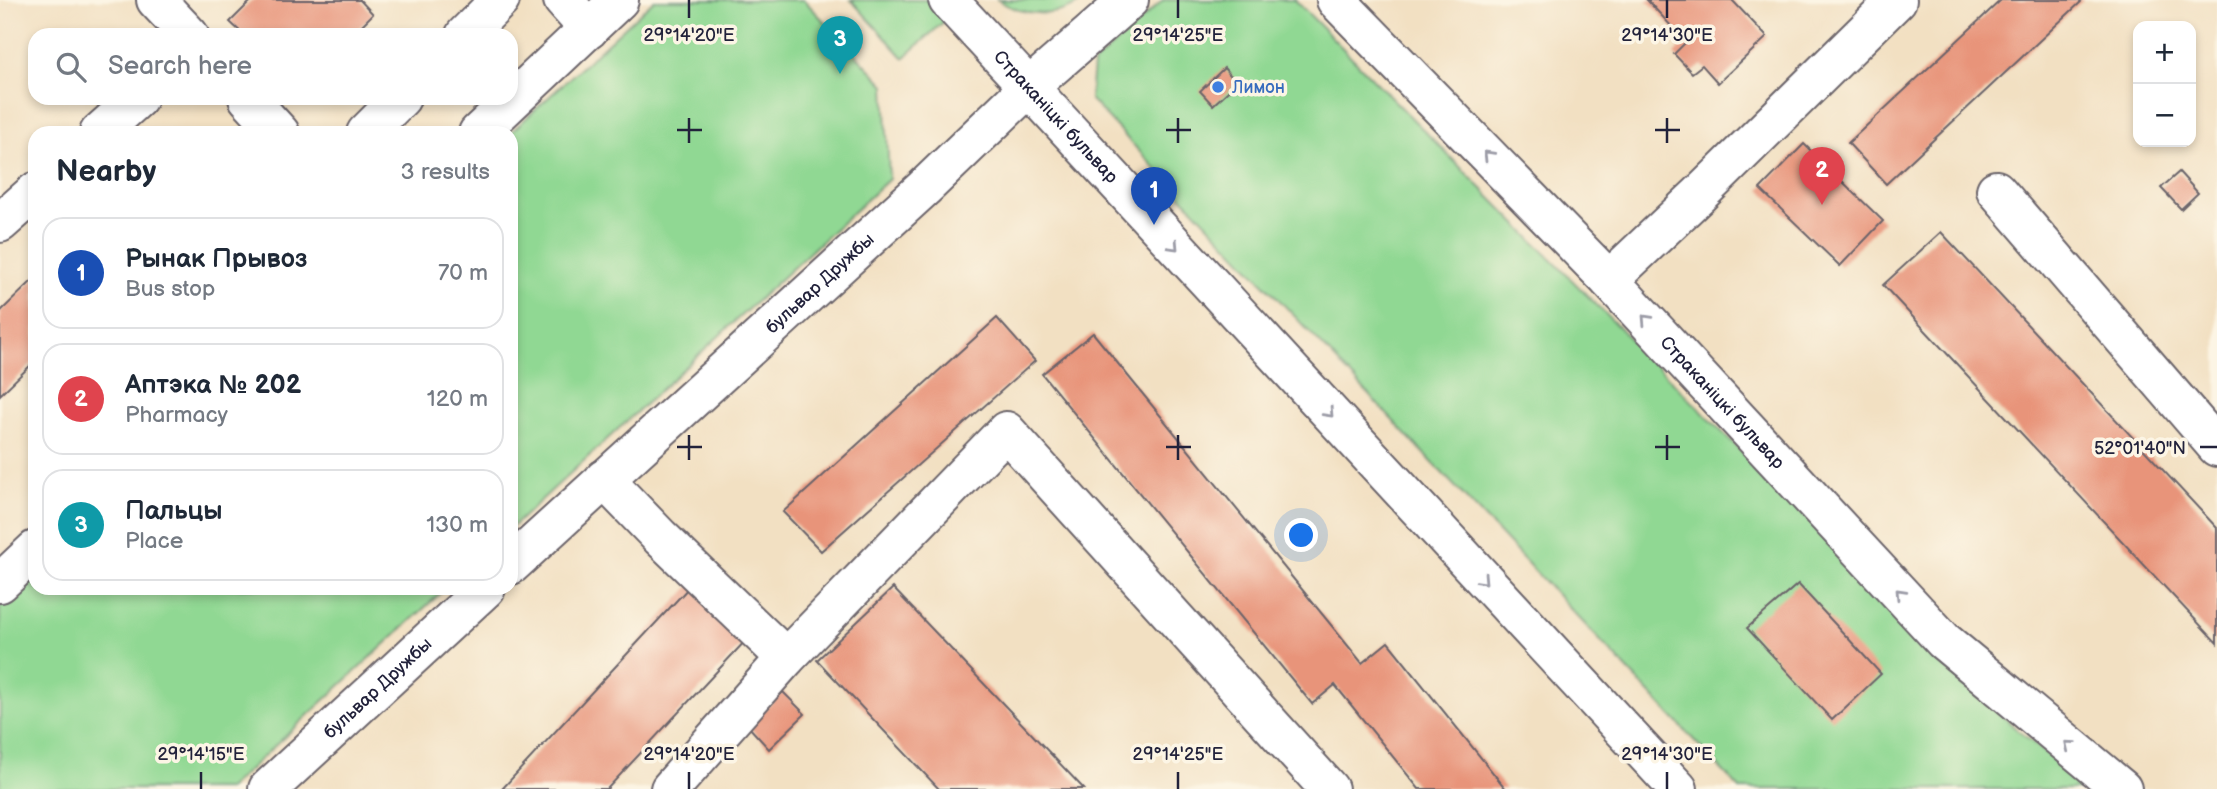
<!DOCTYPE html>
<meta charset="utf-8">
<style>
body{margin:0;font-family:"Balsamiq Sans",sans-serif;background:#f6f6f7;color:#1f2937}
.controls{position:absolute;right:21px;top:21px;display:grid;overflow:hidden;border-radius:14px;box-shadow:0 4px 10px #0003}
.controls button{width:63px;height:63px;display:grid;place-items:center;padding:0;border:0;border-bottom:2px solid #e0e1e3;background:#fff;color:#1f2937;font:35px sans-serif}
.you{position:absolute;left:1302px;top:536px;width:24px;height:24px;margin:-18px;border:5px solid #fff;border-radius:50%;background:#1a73e8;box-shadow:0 0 0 10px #1a73e833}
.badge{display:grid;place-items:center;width:46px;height:46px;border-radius:50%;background:#d93025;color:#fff;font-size:23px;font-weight:700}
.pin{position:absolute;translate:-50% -58px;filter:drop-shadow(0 2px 4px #0008)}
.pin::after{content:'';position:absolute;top:37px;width:24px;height:21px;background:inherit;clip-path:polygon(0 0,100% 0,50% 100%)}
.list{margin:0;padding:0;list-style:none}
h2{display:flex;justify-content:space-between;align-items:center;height:91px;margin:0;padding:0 28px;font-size:30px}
h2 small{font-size:23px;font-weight:400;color:#747a83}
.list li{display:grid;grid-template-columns:46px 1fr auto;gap:21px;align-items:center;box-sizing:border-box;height:112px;margin:0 14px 14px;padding:0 14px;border:2px solid #e0e1e3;border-radius:21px}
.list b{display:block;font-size:26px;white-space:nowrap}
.list p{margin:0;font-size:23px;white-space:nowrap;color:#747a83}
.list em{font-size:23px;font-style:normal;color:#747a83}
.icon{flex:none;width:38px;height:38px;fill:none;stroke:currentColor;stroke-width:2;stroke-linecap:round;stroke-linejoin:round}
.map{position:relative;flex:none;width:2217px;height:789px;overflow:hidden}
.search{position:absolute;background:#fff;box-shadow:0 4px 10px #0003;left:28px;top:28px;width:490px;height:77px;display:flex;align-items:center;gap:18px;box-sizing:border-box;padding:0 24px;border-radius:21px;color:#747a83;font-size:26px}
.panel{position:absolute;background:#fff;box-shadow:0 4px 10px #0003;left:28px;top:126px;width:490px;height:469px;border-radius:21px}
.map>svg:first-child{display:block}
.green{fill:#90d893;stroke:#597d67;stroke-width:2}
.building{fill:#e8947a}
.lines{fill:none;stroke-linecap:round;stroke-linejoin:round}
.minor-casing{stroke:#6b646a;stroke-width:42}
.minor{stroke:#fff;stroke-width:38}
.oneway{stroke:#9c9ca7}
.ticks{fill:none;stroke:#22223b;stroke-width:2.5}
.shop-dot{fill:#3f7fe0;stroke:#fcf5e5;stroke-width:2.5}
.labels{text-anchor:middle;stroke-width:7;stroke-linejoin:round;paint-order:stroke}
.shop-label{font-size:18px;fill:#366cbe;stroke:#fcf5e5;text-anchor:start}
.street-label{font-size:18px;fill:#22223b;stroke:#fcf5e5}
.ticks-label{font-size:18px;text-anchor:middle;fill:#22223b;stroke:#fcf5e5;stroke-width:7;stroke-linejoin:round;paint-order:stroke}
</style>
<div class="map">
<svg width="2217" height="789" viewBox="0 0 2217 789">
<rect width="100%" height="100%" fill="#fcf5e5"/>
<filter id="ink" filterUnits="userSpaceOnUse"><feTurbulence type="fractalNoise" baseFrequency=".0143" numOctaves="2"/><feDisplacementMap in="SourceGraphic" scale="14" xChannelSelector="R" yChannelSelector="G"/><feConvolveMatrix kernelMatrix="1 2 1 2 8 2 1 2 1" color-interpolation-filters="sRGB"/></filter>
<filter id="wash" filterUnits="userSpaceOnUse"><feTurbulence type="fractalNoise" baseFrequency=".00686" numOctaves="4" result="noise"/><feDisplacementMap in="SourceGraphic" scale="28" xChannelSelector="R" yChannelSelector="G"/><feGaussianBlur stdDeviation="1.57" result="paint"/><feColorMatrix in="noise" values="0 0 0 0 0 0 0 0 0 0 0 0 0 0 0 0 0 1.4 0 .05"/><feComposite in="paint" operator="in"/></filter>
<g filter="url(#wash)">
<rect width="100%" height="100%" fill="#f2e0c2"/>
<g class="green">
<path d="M654,0h150l81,85 4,94 -378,349 -1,-395z"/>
<path d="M851,0h82l16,17 -45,41z"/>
<path d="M998,0h85c-24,19 -60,17 -85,0z"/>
<path d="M1163,0h132l719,727 76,62h-350l-650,-690 3,-35z"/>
<path d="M35,575v13h411l-218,201h-228v-182z"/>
</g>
<g id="blocks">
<g class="building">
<path d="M252,0h108l13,14 -21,21h-46l-5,-4 -4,4h-53l-14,-13z"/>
<path d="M1647,0h85l35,37 -49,46 -16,-18 -10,8 -18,-19 12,-12z"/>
<path d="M2001,0h82l-197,184 -38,-41z"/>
<path d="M1224,68l13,15 -24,22 -13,-14z"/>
<path d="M1804,144l79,77 -43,45 -80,-77z"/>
<path d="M2179,172l19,21 -17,16 -20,-21z"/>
<path d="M1941,232l276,296v115l-334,-358z"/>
<path d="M35,278v83l-35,34v-83z"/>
<path d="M997,318l38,43 -214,190 -38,-39z"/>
<path d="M1093,333l269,330 26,-21 118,147h-87l-84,-104 -23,19 -270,-330z"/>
<path d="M1798,584l83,90 -49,46 -85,-92z"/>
<path d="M691,585l57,53 -141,151h-105z"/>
<path d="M893,588l191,201h-145l-122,-129z"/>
<path d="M783,692l22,22 -36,35 -21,-23z"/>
</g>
</g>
</g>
<g filter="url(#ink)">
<use href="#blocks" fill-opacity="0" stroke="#6b646a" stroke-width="2"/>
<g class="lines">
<defs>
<g id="minor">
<path d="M156,0l33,35"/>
<path d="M563,0l26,29"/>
<path id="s1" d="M948,0l730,789"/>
<path id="s2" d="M1336,0l273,280 335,361 178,148"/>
<path d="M465,35l35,-35"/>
<path d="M248,98l32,35"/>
<path d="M99,133l39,-35"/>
<path d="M366,133l35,-35"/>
<path d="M478,133l141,-133"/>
<path d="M1996,190l221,257"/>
<path d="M0,223l35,-31"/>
<path d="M1609,280l91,-86 197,-194"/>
<path d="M604,479l56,58 126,121 220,-227 323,358"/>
<path id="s3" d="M511,565l413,-377 104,-100 101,-88"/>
<path d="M0,583l35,-33"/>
<path id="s4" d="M268,789l218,-201"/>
<path d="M670,789l116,-131"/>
</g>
</defs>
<use href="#minor" class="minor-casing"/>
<use href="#minor" class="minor"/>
</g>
<defs><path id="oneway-chevron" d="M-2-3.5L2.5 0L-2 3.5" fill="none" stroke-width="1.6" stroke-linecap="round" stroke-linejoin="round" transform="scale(1.75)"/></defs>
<g class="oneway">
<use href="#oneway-chevron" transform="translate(1488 155) rotate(-134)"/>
<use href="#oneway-chevron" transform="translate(1174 246) rotate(47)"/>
<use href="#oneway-chevron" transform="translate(1646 319) rotate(-133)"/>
<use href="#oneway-chevron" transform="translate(1329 413) rotate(47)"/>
<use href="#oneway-chevron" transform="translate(1483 580) rotate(47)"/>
<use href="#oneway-chevron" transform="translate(1900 593) rotate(-133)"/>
<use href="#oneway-chevron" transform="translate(2069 745) rotate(-140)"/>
</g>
</g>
<path class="ticks" d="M689,0v18M1178,0v18M1667,0v18M689,118v25M1178,118v25M1667,118v25M677,130h25M1166,130h25M1655,130h25M689,435v25M1178,435v25M1667,435v25M677,447h25M1166,447h25M1655,447h25M2200,447h17M201,772v17M689,772v17M1178,772v17M1667,772v17"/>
<circle class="shop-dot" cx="1218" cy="87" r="7"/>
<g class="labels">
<g class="shop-label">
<text x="1232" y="93">Лимон</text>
</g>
<g class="street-label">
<text dy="6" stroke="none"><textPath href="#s1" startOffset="159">Страканіцкі бульвар</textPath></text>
<text dy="6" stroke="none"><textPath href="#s3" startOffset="418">бульвар Дружбы</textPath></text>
<text dy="6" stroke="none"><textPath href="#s2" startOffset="558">Страканіцкі бульвар</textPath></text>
<text dy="6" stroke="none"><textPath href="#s4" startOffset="149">бульвар Дружбы</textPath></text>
</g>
</g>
<g class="ticks-label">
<text x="689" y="41">29°14'20"E</text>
<text x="1178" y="41">29°14'25"E</text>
<text x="1667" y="41">29°14'30"E</text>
<text x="2140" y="454">52°01'40"N</text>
<text x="201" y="760">29°14'15"E</text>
<text x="689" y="760">29°14'20"E</text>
<text x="1178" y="760">29°14'25"E</text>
<text x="1667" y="760">29°14'30"E</text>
</g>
</svg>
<div class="controls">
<button>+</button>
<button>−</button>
</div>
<div class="you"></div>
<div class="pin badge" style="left:1154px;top:225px;background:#1a4fb4">1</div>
<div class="pin badge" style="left:1822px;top:205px;background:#e0444e">2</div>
<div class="pin badge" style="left:840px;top:74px;background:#0f9aa8">3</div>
<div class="search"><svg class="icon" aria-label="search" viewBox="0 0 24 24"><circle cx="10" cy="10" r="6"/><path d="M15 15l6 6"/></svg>Search here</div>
<section class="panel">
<h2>Nearby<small>3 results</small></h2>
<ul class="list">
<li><span class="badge" style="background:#1a4fb4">1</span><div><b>Рынак Прывоз</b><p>Bus stop</p></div><em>70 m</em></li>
<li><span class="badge" style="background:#e0444e">2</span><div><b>Аптэка № 202</b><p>Pharmacy</p></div><em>120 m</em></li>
<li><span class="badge" style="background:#0f9aa8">3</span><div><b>Пальцы</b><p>Place</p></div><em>130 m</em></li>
</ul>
</section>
</div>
